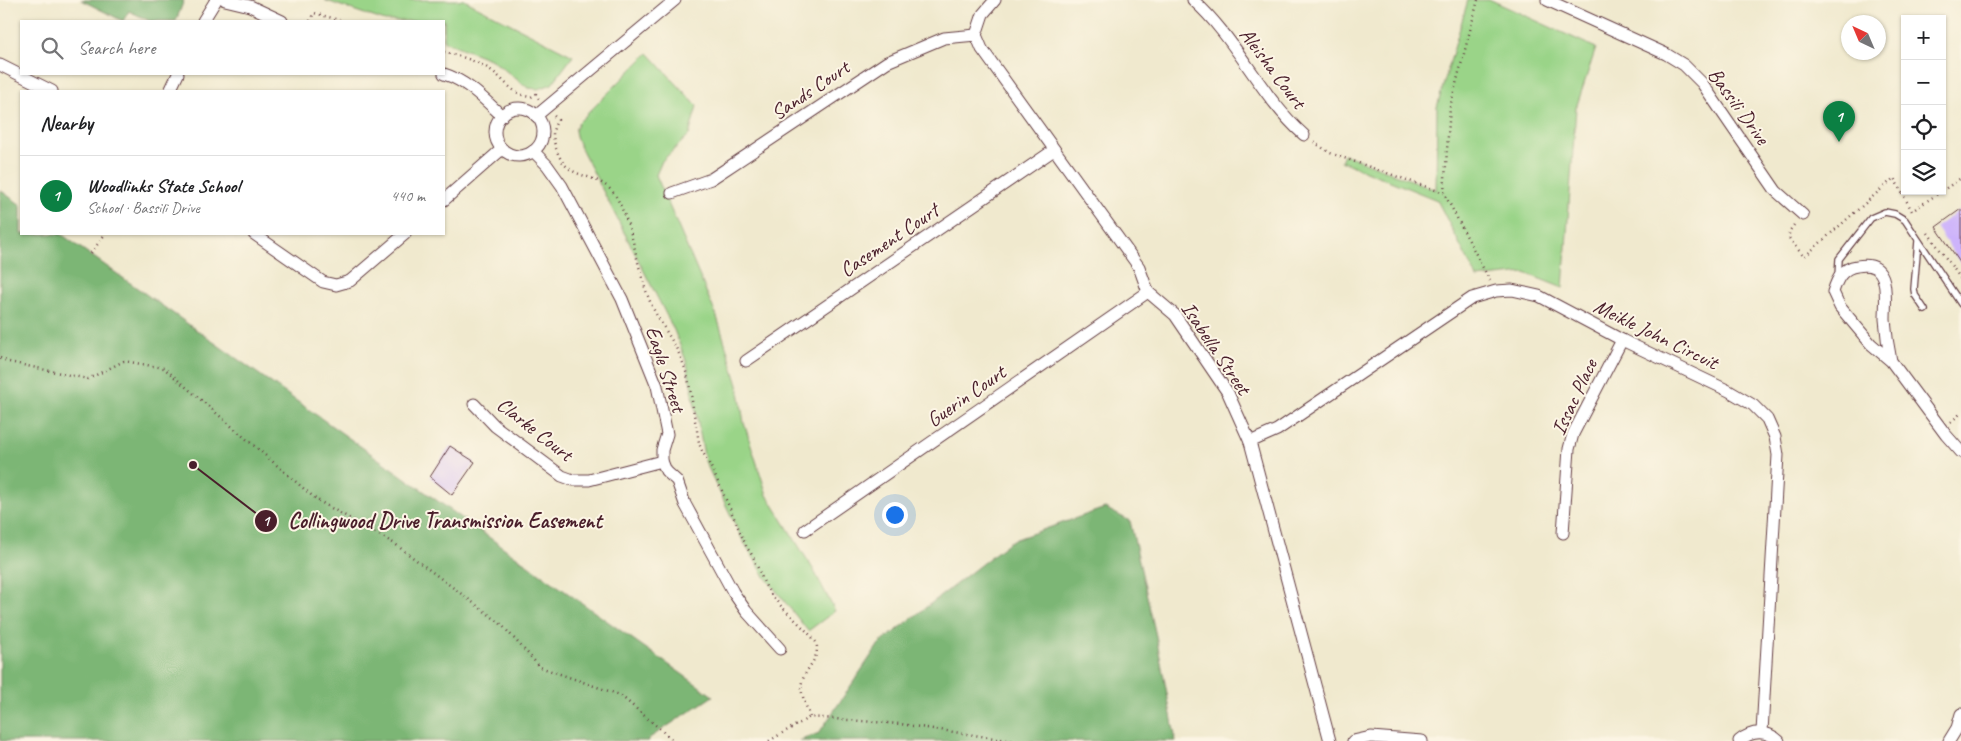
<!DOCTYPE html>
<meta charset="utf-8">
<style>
body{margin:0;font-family:Caveat,sans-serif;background:#f6f6f6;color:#202124}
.controls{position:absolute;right:15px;top:15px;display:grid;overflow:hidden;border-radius:0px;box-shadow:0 1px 4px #0004}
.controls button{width:45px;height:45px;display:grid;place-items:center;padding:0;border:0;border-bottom:1px solid #e0e0e0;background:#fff;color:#202124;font:25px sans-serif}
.compass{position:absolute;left:1841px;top:15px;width:45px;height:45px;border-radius:50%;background:#fff;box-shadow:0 1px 4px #0004;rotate:316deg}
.you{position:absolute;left:894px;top:514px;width:18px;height:18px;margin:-12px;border:4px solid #fff;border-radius:50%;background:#1a73e8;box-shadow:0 0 0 8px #1a73e833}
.badge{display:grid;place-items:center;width:32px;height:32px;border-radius:50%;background:#0b8043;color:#fff;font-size:16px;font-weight:700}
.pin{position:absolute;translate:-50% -41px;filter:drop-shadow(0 1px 2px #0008)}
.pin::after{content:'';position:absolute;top:26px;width:18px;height:15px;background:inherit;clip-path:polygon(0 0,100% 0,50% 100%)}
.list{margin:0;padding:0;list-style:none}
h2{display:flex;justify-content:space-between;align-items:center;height:65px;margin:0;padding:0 20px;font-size:21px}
h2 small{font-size:16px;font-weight:400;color:#757577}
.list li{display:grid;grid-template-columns:32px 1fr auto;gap:15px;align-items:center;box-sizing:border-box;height:80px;padding:0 20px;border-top:1px solid #e0e0e0}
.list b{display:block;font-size:19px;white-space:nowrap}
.list p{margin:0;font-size:16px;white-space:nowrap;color:#757577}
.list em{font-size:16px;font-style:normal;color:#757577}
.icon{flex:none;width:28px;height:28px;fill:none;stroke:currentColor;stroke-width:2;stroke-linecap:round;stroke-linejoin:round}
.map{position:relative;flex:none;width:1961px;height:741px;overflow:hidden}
.search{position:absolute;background:#fff;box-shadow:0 1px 4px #0004;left:20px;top:20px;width:425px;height:55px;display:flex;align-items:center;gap:12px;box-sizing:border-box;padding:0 18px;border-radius:0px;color:#757577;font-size:19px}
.panel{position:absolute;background:#fff;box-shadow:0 1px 4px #0004;left:20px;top:90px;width:425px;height:145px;border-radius:0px}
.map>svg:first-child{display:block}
.green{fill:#9ad488;stroke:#727a5a}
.forest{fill:#7bb674;stroke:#626a50}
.building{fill:#cdb3fb}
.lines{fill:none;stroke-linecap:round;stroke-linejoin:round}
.service-casing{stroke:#633d43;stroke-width:8}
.minor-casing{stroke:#633d43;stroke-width:13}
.path{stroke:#633d43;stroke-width:2.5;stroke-dasharray:1 4;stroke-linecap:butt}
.service{stroke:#fff;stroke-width:5.5}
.minor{stroke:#fff;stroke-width:11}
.labels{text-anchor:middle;stroke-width:4;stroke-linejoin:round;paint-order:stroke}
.street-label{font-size:21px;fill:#4a1f2b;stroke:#fcf5e5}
.leader{fill:none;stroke:#4a1f2b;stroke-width:2}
.callout-dot{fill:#4a1f2b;stroke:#fcf5e5;stroke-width:2}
.mark-label{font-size:15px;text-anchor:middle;font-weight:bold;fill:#fff}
.callout-label{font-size:22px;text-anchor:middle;font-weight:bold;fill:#4a1f2b;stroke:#fcf5e5;stroke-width:4;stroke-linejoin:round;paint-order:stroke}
</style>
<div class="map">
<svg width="1961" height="741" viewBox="0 0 1961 741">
<rect width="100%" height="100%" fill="#fcf5e5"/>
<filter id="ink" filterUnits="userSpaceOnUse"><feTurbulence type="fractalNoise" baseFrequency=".02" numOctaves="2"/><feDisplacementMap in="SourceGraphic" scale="10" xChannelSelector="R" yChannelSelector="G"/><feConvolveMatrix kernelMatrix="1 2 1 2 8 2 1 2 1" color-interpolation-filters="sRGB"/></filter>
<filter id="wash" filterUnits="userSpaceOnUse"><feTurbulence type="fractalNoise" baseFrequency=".0096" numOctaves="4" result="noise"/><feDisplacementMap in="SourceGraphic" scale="20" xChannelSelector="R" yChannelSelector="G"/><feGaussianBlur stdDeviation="1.12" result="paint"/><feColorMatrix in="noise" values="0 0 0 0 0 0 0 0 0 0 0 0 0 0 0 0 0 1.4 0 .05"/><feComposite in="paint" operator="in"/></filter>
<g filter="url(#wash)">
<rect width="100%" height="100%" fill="#f0e9ce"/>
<g class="green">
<path d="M324,0h140l109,56 -21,28 -14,5 -10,-1 -36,-28 -48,-19v-20h-59z"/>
<path d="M1468,0h23l105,48 -20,60 -13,180 -38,-15 -48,5 -40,-78 -96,-39 3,-7 92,36 1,-83z"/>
<path d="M648,53l49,53 -8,29 -27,26 -6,14 61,142 21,68 6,38 23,72 46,74 22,42 -27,20 -42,-53 -24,-39 -29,-61 -8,-17 -18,-98 -13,-33 -97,-190 -2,-9 3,-8z"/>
</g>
<g class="forest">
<path d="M81,0h103l-8,21h-26l-21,-10 -6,10z"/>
<path d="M0,190l21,15v29h40l652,462 -65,43 1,2h-649z"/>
<path d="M1105,508l25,13 26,115 20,105h-377l20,-8 60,-89 132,-103z"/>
</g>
<g id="blocks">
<g class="building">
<path d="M1961,209v55l-25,-37z"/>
<path d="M450,446l25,16 -23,33 -22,-18z"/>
</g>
</g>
</g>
<g filter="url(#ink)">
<use href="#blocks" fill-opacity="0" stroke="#633d43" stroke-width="1"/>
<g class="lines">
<defs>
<g id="service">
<path d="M1918,241l-4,48 1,6 10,15"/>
<path d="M1838,277l1,-18 32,-41 14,-6 10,2 10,6 56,84"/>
</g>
<g id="minor">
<path d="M225,0l25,6 32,15"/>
<path d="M995,0l-12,14 -7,21 6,14 157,218 9,25 27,23 53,78 22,49 80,299"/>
<path d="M1193,0c44,39 67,96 111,135"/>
<path d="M1547,0l119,54 18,11 18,18 74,108 27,24"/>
<path d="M203,21l13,-21"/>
<path d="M0,65l52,26"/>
<path d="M444,74c23,7 40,25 58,42"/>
<path d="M170,91l8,-17"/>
<circle cx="519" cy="132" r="24"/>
<path d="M536,116l139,-116"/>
<path d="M533,151l14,14 15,21 60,113 35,87 10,48 -5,16v11l4,10 11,10 8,23 48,88 13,19 34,38"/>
<path d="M672,193l39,-14 176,-117 57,-24 32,-3"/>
<path d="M444,200l58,-51"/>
<path d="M254,234l69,48 13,3 14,-4 55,-47"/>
<path d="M746,361l308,-211"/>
<path d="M1891,361c-3,-14 -5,-28 -6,-42 0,-21 7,-60 -28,-53 -15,2 -20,13 -24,26l7,15 31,37 20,17 55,74 15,17"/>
<path d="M474,404l21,22 67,50 11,4h16l73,-19"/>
<path d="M1250,442l27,-12 195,-132 24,-7 16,-1 27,6 83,44 107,51 24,14 14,14 8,18 3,18 -16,277"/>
<path d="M805,530l343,-238"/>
<path d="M1563,533l6,-84 4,-15 49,-94"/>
<path d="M1353,741l18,-4 51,4"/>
<path d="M1739,741c13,-11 28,-11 40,0"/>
<path d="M1949,741l8,-13 4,-14"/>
</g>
</defs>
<use href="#service" class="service-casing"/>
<use href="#minor" class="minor-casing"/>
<g class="path">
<path d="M1478,0l-28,107 -6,86 46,88"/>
<path d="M310,21l4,-8 29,8"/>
<path d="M444,52c15,4 31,8 45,17 15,9 22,26 42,28l5,-3 3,5"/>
<path d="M554,116l4,4c-6,9 -6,15 -3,25 11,38 34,24 56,45 7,7 10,17 14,26 10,26 13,54 23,80 8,24 26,43 35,67 8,20 9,42 13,63 2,7 2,16 5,22 2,6 6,11 9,17 13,27 25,55 37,83 10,11 13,31 23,45 13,18 32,31 46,49 5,16 -10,25 -14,40 -3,10 5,25 8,35"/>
<path d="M1314,142l16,11 114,40"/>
<path d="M1942,191l19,-13"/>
<path d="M1794,225l-5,7v6l15,19 90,-79 18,33 30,-20"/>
<path d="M1928,233l33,46"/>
<path d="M91,253l14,-19"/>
<path d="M0,358l9,4 79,17 36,-18 40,7 153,132 78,44 105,79 40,44 80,28 54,46"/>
<path d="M1951,422l10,-9"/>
<path d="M769,741l41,-24 90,7 114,17"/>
</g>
<use href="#service" class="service"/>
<use href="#minor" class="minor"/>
</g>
</g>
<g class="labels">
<g class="street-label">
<text transform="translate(1273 68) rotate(53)" y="7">Aleisha Court</text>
<text transform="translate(810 90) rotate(-34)" y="7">Sands Court</text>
<text transform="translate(1739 106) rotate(54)" y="7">Bassili Drive</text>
<text transform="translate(889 240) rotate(-34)" y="7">Casement Court</text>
<text transform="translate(1656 334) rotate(26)" y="7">Meikle John Circuit</text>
<text transform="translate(1216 348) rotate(56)" y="7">Isabella Street</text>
<text transform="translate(666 369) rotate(72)" y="7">Eagle Street</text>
<text transform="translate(966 396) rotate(-35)" y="7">Guerin Court</text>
<text transform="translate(1574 397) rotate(-65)" y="7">Issac Place</text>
<text transform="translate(535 429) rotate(38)" y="7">Clarke Court</text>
</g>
</g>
<path class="leader" d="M193 465L266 521"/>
<g class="callout-dot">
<circle cx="193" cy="465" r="5"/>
<circle cx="266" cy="521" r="12"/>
</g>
<g class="mark-label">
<text x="266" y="526">1</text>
</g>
<g class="callout-label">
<text x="445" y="528">Collingwood Drive Transmission Easement</text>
</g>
</svg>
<div class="controls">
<button>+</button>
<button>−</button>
<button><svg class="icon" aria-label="locate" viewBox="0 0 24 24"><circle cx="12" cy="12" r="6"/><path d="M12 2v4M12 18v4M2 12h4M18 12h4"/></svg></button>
<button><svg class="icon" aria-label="layers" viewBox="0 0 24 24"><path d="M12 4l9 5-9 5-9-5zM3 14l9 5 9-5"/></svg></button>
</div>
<svg class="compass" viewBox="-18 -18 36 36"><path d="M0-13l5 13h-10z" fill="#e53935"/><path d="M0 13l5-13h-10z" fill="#757577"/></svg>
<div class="you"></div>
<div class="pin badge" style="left:1839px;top:142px">1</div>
<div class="search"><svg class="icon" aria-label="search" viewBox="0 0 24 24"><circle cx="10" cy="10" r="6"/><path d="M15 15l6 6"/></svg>Search here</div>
<section class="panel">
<h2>Nearby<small></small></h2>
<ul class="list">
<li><span class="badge">1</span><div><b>Woodlinks State School</b><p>School · Bassili Drive</p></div><em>440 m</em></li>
</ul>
</section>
</div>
